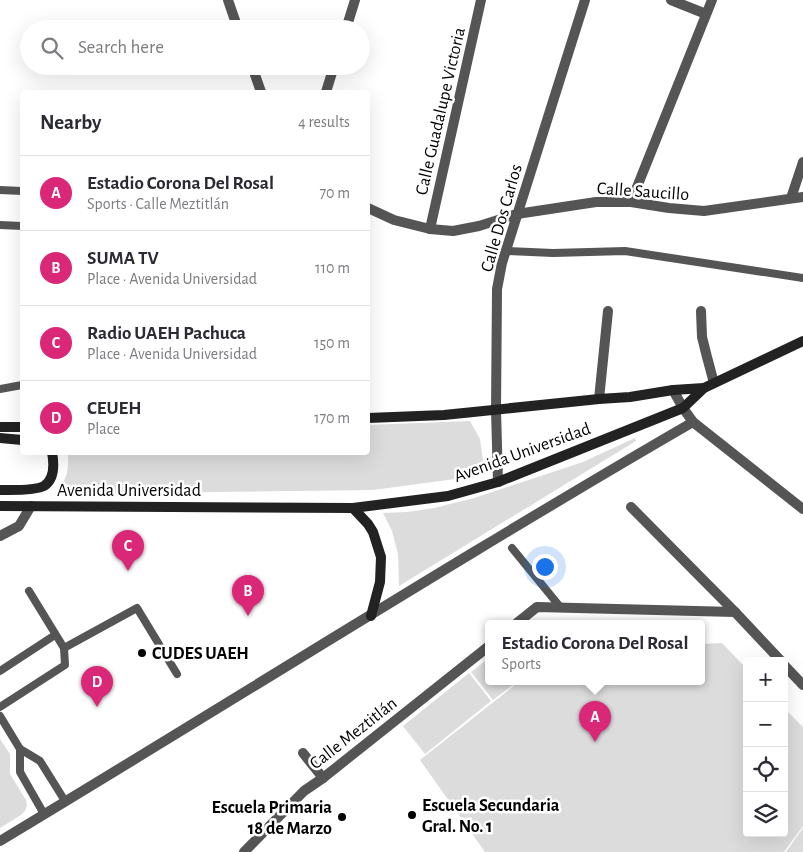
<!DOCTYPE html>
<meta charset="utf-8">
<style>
body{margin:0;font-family:"Alegreya Sans",sans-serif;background:#f7f7f7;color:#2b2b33}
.controls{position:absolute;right:15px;bottom:15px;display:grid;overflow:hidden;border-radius:5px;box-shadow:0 5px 20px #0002}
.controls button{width:45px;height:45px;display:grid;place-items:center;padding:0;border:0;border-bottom:1px solid #e1e1e2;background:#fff;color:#2b2b33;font:25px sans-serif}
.you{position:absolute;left:544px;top:566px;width:18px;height:18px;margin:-12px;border:4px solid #fff;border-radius:50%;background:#1a73e8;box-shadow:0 0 0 8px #1a73e833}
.badge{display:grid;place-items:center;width:32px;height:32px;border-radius:50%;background:#db2777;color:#fff;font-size:16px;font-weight:700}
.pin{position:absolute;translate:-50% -41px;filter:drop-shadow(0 1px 2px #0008)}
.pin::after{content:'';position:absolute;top:26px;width:18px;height:15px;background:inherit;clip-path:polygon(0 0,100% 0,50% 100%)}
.popup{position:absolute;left:485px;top:620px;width:220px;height:65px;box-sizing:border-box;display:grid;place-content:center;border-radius:5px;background:#fff;filter:drop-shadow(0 1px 4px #0005);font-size:16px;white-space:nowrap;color:#7c7c81}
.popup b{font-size:19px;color:#2b2b33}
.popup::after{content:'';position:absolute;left:50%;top:100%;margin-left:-10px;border:10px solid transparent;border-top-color:#fff}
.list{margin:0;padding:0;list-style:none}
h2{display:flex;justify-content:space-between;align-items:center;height:65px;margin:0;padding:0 20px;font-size:21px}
h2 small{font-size:16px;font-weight:400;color:#7c7c81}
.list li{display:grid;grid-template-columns:32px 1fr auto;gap:15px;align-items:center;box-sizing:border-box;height:75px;padding:0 20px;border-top:1px solid #e1e1e2}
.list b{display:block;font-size:19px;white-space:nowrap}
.list p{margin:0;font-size:16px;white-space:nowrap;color:#7c7c81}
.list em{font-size:16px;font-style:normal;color:#7c7c81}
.icon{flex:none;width:28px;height:28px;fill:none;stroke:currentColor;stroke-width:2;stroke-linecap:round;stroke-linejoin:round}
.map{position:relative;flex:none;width:803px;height:852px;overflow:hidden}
.search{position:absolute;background:#fff;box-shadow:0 5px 20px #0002;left:20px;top:20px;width:350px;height:55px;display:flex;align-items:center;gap:12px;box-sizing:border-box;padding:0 18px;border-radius:28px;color:#7c7c81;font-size:19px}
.panel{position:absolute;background:#fff;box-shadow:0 5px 20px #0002;left:20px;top:90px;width:350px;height:365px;border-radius:5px}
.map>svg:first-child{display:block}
.green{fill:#dcdcdc}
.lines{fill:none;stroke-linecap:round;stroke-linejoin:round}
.lane{stroke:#555;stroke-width:8}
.street{stroke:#555;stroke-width:10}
.secondary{stroke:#222;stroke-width:10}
.poi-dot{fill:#000;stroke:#fff;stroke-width:2}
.labels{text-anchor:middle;stroke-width:5;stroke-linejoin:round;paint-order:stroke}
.street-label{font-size:18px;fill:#000;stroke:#fff}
.poi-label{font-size:18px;font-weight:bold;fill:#000;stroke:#fff;text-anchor:start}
</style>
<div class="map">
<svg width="803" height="852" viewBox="0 0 803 852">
<rect width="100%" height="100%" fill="#fff"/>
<g class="green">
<path d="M470,421l10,18 3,22 -5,15 -105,14 -318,4c12,-15 14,-23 13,-41l300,-1v-27z"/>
<path d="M635,438l1,3 -237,145 -1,-32 -6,-23 -9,-18 24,-1 27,-4 40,-10 109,-36z"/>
<path d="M722,643l25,26v164h37v-125l19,19v99l-19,26h-299l-65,-92 100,-79h181v-37z"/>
<path d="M489,658v23h29l-25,19 -22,-28z"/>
<path d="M469,673l22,28 -66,53 -22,-28z"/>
<path d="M0,739l10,15v20l16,26 1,5 -2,6 -4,4 -21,13z"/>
<path d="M803,828v24h-17z"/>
</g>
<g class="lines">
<g class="lane">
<path d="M0,190l22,1"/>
<path d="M0,225l22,1"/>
<path d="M506,251l47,2 72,-2 178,27"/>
<path d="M0,389l22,-4"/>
<path d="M512,548l49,60"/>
<path d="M64,648l73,-40 40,66"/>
<path d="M0,671l55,-36"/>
<path d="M0,707l65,-42 -1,-17 -35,-57"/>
<path d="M0,716l20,33v23l24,42"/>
<path d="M20,749l20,12 25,40"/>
</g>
<g class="street">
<path d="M228,0l10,29"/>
<path d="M671,0l35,14"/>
<path d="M346,29l9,-29"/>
<path d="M252,66l9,26"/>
<path d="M326,92l8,-26"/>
<path d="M791,198l12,-36"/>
<path d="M631,202l81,-202"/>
<path d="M368,208l26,12 36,9 23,2 26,-5 38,-12 79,-12h35l38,6 35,3 99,-14"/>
<path d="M430,229l51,-229"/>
<path d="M701,311l1,26 5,20 7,26"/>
<path d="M673,390l10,18 10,14 110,87"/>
<path d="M599,399l9,-88"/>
<path d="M498,482l-2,-72 1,-121 5,-26 83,-263"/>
<path d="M631,507l104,105 46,49"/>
<path d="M0,536l19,-10 12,-20"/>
<path d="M517,623l20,-16 198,5"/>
<path d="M784,665l19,20"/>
<path d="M303,753l20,25"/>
<path d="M0,841c231,-139 460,-284 693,-419"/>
<path d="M244,852l60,-61 19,-13 166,-132"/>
</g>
<g class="secondary">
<path d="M368,418l76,-3 155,-16 31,-2 43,-7 31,-2"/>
<path d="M0,427h22"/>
<path d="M0,438l22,2"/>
<path d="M0,490c10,0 35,1 44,-4 11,-7 10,-23 8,-34"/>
<path d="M0,506l353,2 95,-12 50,-14 185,-74 21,-20 99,-47"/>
<path d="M353,508l15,16 5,8 8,25 -1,25 -9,34"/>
</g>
</g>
<g class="poi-dot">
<circle cx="142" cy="653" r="5"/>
<circle cx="412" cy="815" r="5"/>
<circle cx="342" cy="817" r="5"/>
</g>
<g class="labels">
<g class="street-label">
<text transform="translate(440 111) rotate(-77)" y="6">Calle Guadalupe Victoria</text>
<text transform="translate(643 191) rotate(4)" y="6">Calle Saucillo</text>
<text transform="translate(501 218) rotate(-74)" y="6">Calle Dos Carlos</text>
<text transform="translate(522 452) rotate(-20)" y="6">Avenida Universidad</text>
<text x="129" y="496">Avenida Universidad</text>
<text transform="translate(353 733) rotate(-38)" y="6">Calle Meztitlán</text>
</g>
<g class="poi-label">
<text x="152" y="659">CUDES UAEH</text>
<text x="422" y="811">Escuela Secundaria<tspan x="422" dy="21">Gral. No. 1</tspan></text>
<text x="332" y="813" text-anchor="end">Escuela Primaria<tspan x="332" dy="21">18 de Marzo</tspan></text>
</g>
</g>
</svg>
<div class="controls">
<button>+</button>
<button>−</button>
<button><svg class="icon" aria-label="locate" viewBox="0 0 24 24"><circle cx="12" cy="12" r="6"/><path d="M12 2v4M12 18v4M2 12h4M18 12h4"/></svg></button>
<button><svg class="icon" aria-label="layers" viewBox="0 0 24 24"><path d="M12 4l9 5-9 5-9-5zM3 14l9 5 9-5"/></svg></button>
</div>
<div class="you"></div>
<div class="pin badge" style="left:595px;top:742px">A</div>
<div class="popup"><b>Estadio Corona Del Rosal</b>Sports</div>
<div class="pin badge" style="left:248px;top:616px">B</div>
<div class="pin badge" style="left:128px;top:571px">C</div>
<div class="pin badge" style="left:97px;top:707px">D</div>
<div class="search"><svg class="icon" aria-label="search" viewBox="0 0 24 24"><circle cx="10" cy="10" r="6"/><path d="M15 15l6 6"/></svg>Search here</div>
<section class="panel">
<h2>Nearby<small>4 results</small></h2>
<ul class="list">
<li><span class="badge">A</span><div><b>Estadio Corona Del Rosal</b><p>Sports · Calle Meztitlán</p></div><em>70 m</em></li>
<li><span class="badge">B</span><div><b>SUMA TV</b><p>Place · Avenida Universidad</p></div><em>110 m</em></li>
<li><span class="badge">C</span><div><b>Radio UAEH Pachuca</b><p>Place · Avenida Universidad</p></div><em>150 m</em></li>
<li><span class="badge">D</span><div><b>CEUEH</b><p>Place</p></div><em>170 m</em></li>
</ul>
</section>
</div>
